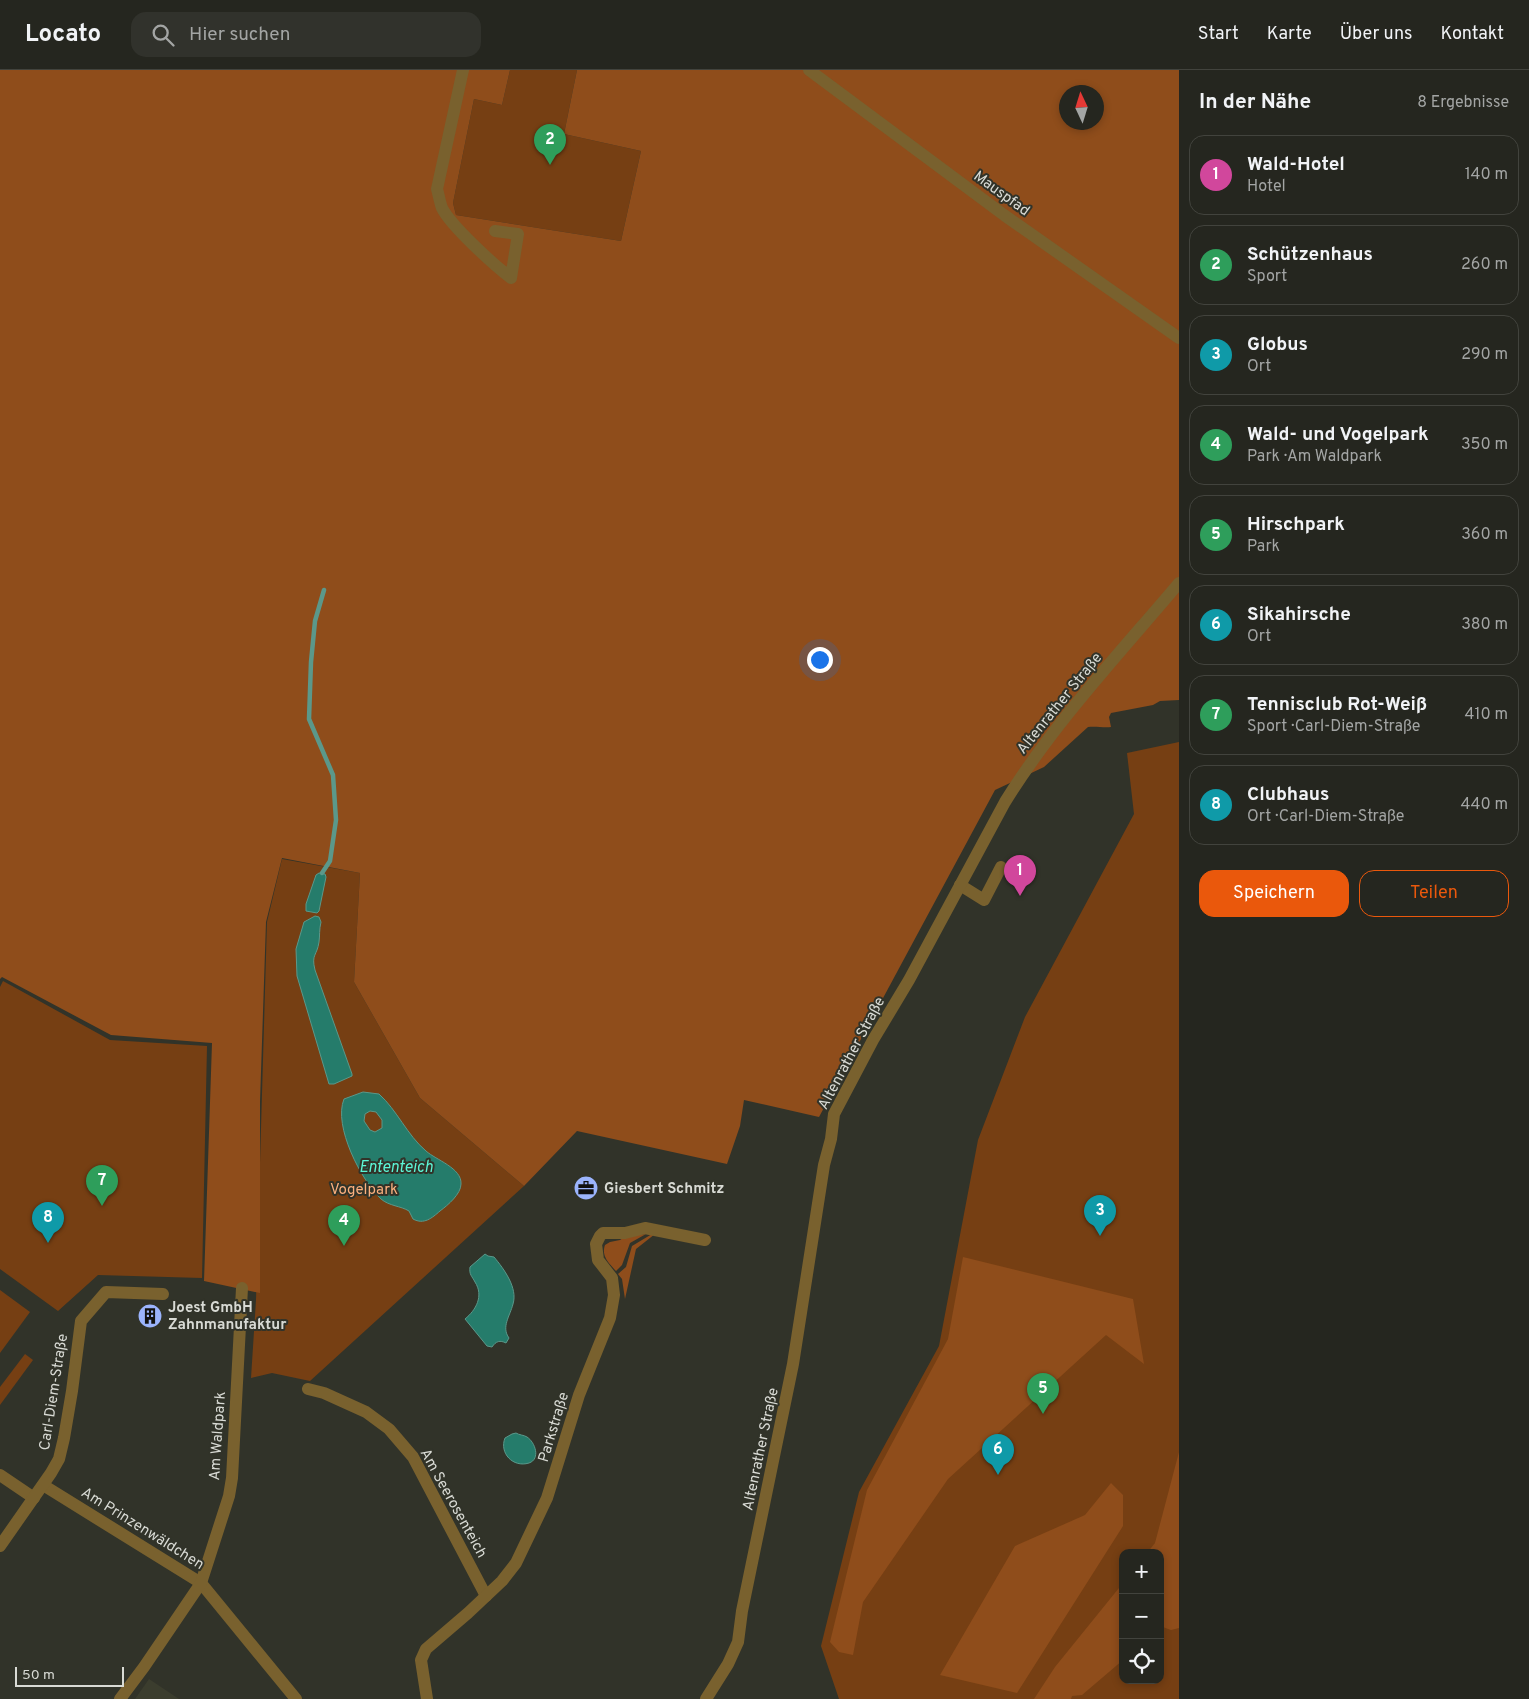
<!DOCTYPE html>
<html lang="de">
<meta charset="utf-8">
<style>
body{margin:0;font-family:Overpass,sans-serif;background:#31322c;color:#f1f3f6}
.controls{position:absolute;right:15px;bottom:15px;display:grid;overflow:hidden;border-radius:10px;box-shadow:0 2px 8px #0003}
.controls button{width:45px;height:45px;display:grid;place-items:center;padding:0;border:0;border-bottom:1px solid #42433d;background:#25261f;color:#f1f3f6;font:25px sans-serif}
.compass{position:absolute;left:1059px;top:15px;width:45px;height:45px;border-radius:50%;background:#25261f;box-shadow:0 2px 8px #0003;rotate:356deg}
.scale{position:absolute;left:15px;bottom:12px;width:109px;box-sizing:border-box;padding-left:5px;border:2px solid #d8dad4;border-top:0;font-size:14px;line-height:18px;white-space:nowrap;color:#d8dad4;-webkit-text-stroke:4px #313329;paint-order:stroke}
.you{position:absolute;left:819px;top:589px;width:18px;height:18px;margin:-12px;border:4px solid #fff;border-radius:50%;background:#1a73e8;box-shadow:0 0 0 8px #1a73e833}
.badge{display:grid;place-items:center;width:32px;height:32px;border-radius:50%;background:#ea580c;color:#fff;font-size:16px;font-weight:700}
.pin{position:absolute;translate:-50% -41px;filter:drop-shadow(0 1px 2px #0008)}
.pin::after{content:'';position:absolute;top:26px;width:18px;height:15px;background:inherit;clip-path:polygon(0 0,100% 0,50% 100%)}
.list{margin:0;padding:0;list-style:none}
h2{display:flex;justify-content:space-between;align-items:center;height:65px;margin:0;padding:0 20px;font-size:21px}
h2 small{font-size:16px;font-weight:400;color:#a3a5a4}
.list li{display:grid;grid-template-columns:32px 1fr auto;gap:15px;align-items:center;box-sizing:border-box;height:80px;margin:0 10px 10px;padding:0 10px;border:1px solid #42433d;border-radius:15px}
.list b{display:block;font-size:19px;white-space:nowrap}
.list p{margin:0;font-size:16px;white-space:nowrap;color:#a3a5a4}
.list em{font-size:16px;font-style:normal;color:#a3a5a4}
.actions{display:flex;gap:10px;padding:15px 20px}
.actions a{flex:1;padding:11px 0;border:1px solid #ea580c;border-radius:15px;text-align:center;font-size:18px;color:#ea580c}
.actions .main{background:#ea580c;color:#fff}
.icon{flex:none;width:28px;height:28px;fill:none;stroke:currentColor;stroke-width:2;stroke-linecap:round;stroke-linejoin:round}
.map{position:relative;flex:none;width:1179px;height:1629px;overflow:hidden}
header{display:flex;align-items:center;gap:30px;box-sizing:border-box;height:70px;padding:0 25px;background:#25261f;border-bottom:1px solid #42433d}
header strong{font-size:24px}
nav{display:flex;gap:28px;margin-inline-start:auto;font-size:18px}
.search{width:350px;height:45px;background:#31322c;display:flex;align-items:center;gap:12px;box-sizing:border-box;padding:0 18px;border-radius:15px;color:#a3a5a4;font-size:19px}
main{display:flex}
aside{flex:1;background:#25261f}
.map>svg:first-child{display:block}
.built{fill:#3b3d2e}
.green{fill:#763f13;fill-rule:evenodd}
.forest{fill:#8f4d1b;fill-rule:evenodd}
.water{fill:#257c6b;stroke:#5b988a;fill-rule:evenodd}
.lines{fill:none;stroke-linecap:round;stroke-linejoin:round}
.stream{stroke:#5b988a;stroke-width:4.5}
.minor{stroke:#79612e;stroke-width:12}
.labels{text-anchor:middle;stroke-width:4;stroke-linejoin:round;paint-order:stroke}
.street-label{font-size:15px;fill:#d8dad4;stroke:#313329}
.poi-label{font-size:15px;font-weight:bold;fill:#d8dad4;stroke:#313329;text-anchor:start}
.park-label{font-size:15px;fill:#fcb07e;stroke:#313329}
.water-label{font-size:16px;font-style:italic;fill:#5cf6d7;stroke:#313329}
</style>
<header>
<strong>Locato</strong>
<div class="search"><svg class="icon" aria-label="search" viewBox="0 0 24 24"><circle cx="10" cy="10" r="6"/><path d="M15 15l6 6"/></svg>Hier suchen</div>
<nav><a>Start</a><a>Karte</a><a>Über uns</a><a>Kontakt</a></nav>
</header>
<main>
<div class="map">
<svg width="1179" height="1629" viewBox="0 0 1179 1629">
<rect width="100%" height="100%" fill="#313329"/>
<path class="built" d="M149,1609l30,20h-44z"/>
<g class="green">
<path d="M510,0h67l-13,64 77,17 -20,90 -165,-26 -3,-12 21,-104 28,6z"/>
<path d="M1179,672v957h-340l-18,-53 38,-154 80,-146 39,-206 47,-123 109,-203 -7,-61zM1123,1483h37v127h-37z"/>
<path d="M282,789l78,14 -6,109 66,116 104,88 -214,195 -38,-8 -21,5 5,-78 11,-378z"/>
<path d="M3,911l107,59 97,6 -5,232 -104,-3 -40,36 -58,-42v-282z"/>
<path d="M0,1220l30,22 -30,41z"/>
<path d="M25,1284l8,6 -33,45v-18z"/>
</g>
<g class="forest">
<path d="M0,0h510l-8,35 -28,-6 -21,104 3,12 165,26 20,-90 -77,-17 13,-64h602v630l-19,1 -7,4 -42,8 -2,4 2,10c-7,1 -15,-1 -23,0l-44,40 -49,23 -176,327 -75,-17 -4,26 -13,38 -150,-33 -53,55 -104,-88 -66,-116 6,-109 -78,-15 -16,64 -6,180v191l-56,-12 8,-238 -101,-8 -109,-58 -2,2zM1066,22h30v30h-30z"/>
<path d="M646,1164l-16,9 -8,22 -6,6c-7,-8 -15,-15 -11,-26l5,-3 10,-2 6,-4z"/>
<path d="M652,1164h3l-19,15 -11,50 -3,-20 -4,-5 8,-7 6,-21z"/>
<path d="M963,1187l170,42 11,65 -38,-29 -158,144 -85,123 -10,53 -14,-3 -9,-10 37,-152 81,-151z"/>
<path d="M1179,1382v176l-8,2 -11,-4v-73h-13l8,-10z"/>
<path d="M1111,1413l12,12v31l-106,167 -77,-18 75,-129 70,-31z"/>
<path d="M1123,1513v77l-41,35 -10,1 -1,3h-37l21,-32z"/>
</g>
<g class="water">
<path d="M319,803l6,1 1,3 -7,34 -2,2 -11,-2v-7l10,-29z"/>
<path d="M315,846l4,1 2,5c-2,8 -1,13 -2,20 -2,14 -8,12 -4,28l37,104v2l-18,8h-5l-32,-108 -1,-27 8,-27z"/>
<path d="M363,1022l16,2c18,16 28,41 47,57 10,9 36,17 35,33 0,10 -13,21 -21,27 -8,7 -16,14 -27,8l-4,-8c-8,-5 -20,-5 -28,-12 -20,-19 -48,-73 -37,-100zM370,1041l6,1 6,8v8l-7,4 -5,-2 -6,-9 1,-7z"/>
<path d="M485,1184l3,2 6,1c10,12 24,31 19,47 -3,12 -12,23 -4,34l-3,5c-6,-3 -10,-2 -14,4l-5,-1 -22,-27c11,-9 19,-23 10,-37 -3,-6 -6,-7 -5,-15z"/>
<path d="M516,1363c3,2 8,2 11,4 8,5 14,22 2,26 -16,5 -30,-10 -24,-25l7,-4z"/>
</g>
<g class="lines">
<path class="stream" d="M322,803l8,-12 6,-41 -3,-45 -24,-56 2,-57 4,-41 9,-31"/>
<g class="minor">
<path d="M463,0l-26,119c2,7 3,14 5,19 9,18 52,57 69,70l7,-44 -23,-3"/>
<path d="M809,0l195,145 175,123"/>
<path d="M960,815l24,15 17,-33"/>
<path d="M308,1319l16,4 42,19 23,17 24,28 73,139"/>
<path d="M0,1405l34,23"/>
<path d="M43,1415l158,98 95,116"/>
<path d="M0,1476l51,-73 8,-14 5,-21 8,-47 9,-70 25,-29 57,2"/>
<path d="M120,1629l24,-32 57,-84 28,-87 3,-18 10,-190"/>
<path d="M427,1629l-6,-39 5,-11 42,-36 34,-32 14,-18 31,-65 32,-103 31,-77 4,-23 -2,-17 -14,-18 -2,-16 4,-8 3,-3h22l20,-5 60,12"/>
<path d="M706,1629l22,-35 10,-22 4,-31 51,-247 31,-199 7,-26 3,-25 39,-74 36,-60 96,-178c49,-79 114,-148 174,-219"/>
</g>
</g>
<defs>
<symbol id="office-disc" viewBox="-11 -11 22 22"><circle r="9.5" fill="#9bb4fd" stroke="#313329"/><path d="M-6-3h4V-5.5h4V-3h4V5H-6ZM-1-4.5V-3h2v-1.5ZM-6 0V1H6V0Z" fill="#111"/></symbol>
<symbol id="building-disc" viewBox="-11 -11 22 22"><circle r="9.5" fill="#9bb4fd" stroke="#313329"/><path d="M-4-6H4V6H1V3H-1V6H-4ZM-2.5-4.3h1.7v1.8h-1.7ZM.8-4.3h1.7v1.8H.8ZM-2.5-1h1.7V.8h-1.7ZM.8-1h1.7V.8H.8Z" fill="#111"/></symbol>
</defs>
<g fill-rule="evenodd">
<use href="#office-disc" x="572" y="1104" width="28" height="28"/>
<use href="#building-disc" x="136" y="1232" width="28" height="28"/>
</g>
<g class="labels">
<g class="street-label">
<text transform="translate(1002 123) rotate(36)" y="5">Mauspfad</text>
<text transform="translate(1059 633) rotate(-51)" y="5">Altenrather Straße</text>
<text transform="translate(851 983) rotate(-62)" y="5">Altenrather Straße</text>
<text transform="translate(53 1322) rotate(-81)" y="5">Carl-Diem-Straße</text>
<text transform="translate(553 1357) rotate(-73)" y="5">Parkstraße</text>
<text transform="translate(217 1366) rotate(-86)" y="5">Am Waldpark</text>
<text transform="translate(760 1379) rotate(-78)" y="5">Altenrather Straße</text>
<text transform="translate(454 1433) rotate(61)" y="5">Am Seerosenteich</text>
<text transform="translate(143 1458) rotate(32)" y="5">Am Prinzenwäldchen</text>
</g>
<g class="poi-label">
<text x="604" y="1123">Giesbert Schmitz</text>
<text x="168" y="1242">Joest GmbH<tspan x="168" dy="17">Zahnmanufaktur</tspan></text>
</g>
<g class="park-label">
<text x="364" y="1124">Vogelpark</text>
</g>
<g class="water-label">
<text x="396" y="1102">Ententeich</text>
</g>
</g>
</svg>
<div class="controls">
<button>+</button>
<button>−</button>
<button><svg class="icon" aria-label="locate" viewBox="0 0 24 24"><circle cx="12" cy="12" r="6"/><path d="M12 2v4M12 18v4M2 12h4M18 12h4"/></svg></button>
</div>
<svg class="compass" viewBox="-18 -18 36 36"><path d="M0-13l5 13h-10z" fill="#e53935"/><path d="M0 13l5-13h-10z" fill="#a3a5a4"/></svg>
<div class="scale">50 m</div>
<div class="you"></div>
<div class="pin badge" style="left:1020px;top:826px;background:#d1479c">1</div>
<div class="pin badge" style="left:550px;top:95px;background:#2e9e5b">2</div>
<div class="pin badge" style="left:1100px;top:1166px;background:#0f9aa8">3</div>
<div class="pin badge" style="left:344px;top:1176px;background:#2e9e5b">4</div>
<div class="pin badge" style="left:1043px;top:1344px;background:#2e9e5b">5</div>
<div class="pin badge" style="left:998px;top:1405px;background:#0f9aa8">6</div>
<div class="pin badge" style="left:102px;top:1136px;background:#2e9e5b">7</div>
<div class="pin badge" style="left:48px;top:1173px;background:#0f9aa8">8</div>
</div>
<aside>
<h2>In der Nähe<small>8 Ergebnisse</small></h2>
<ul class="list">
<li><span class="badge" style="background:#d1479c">1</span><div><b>Wald-Hotel</b><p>Hotel</p></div><em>140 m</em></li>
<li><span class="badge" style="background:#2e9e5b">2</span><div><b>Schützenhaus</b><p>Sport</p></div><em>260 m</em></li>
<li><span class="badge" style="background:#0f9aa8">3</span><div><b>Globus</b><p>Ort</p></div><em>290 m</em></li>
<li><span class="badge" style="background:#2e9e5b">4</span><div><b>Wald- und Vogelpark</b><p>Park · Am Waldpark</p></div><em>350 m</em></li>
<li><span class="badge" style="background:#2e9e5b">5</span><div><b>Hirschpark</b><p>Park</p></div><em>360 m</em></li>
<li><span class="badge" style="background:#0f9aa8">6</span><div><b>Sikahirsche</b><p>Ort</p></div><em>380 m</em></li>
<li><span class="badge" style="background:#2e9e5b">7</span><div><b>Tennisclub Rot-Weiß</b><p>Sport · Carl-Diem-Straße</p></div><em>410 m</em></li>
<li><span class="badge" style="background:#0f9aa8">8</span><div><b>Clubhaus</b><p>Ort · Carl-Diem-Straße</p></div><em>440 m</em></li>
</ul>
<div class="actions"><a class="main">Speichern</a><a>Teilen</a></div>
</aside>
</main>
